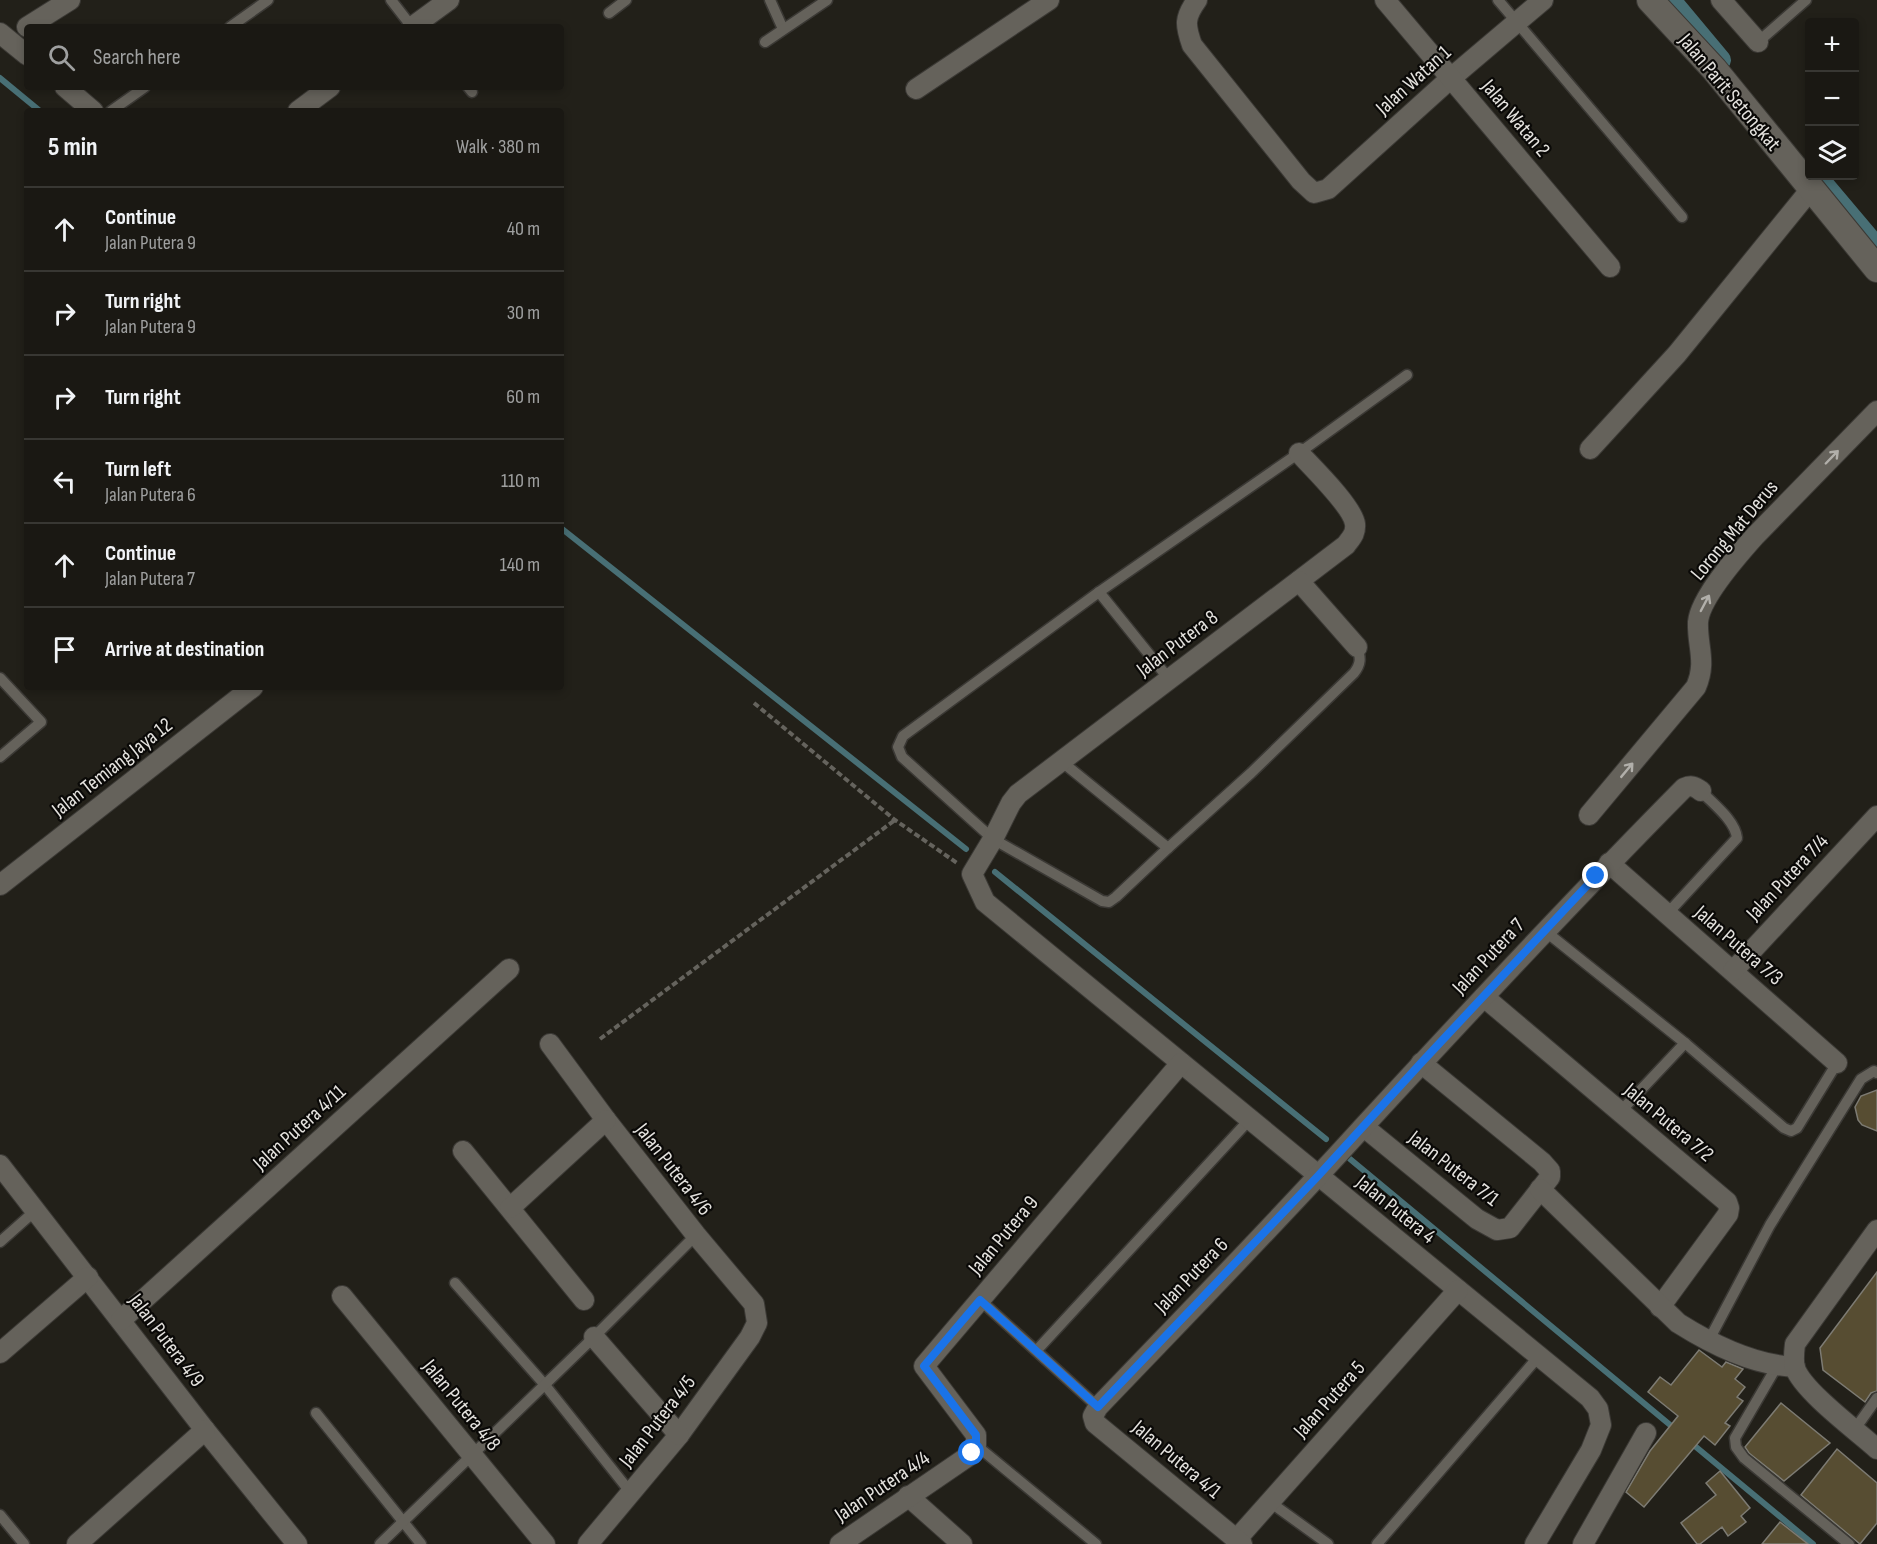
<!DOCTYPE html>
<meta charset="utf-8">
<style>
body{margin:0;font-family:"Sofia Sans Condensed",sans-serif;background:#23211c;color:#f1f3f6}
.controls{position:absolute;right:18px;top:18px;display:grid;overflow:hidden;border-radius:6px;box-shadow:0 3px 9px #0003}
.controls button{width:54px;height:54px;display:grid;place-items:center;padding:0;border:0;border-bottom:2px solid #383733;background:#1a1813;color:#f1f3f6;font:30px sans-serif}
.stop{position:absolute;width:18px;height:18px;margin:-14px;border:4px solid #1a73e8;border-radius:50%;background:#fff}
.stop.end{background:#1a73e8;border-color:#fff;box-shadow:0 2px 6px #0008}
.list{margin:0;padding:0;list-style:none}
h2{display:flex;justify-content:space-between;align-items:center;height:78px;margin:0;padding:0 24px;font-size:26px}
h2 small{font-size:20px;font-weight:400;color:#9fa0a0}
.list li{display:grid;grid-template-columns:39px 1fr auto;gap:18px;align-items:center;box-sizing:border-box;height:84px;padding:0 24px;border-top:2px solid #383733}
.list b{display:block;font-size:22px;white-space:nowrap}
.list p{margin:0;font-size:20px;white-space:nowrap;color:#9fa0a0}
.list em{font-size:20px;font-style:normal;color:#9fa0a0}
.icon{flex:none;width:33px;height:33px;fill:none;stroke:currentColor;stroke-width:2;stroke-linecap:round;stroke-linejoin:round}
.map{position:relative;flex:none;width:1877px;height:1544px;overflow:hidden}
.search{position:absolute;background:#1a1813;box-shadow:0 3px 9px #0003;left:24px;top:24px;width:540px;height:66px;display:flex;align-items:center;gap:15px;box-sizing:border-box;padding:0 21px;border-radius:6px;color:#9fa0a0;font-size:22px}
.panel{position:absolute;background:#1a1813;box-shadow:0 3px 9px #0003;left:24px;top:108px;width:540px;height:582px;border-radius:6px}
.map>svg:first-child{display:block}
.lines{fill:none;stroke-linecap:round;stroke-linejoin:round}
.stream{stroke:#486f75;stroke-width:6}
.canal{stroke:#486f75;stroke-width:20}
.building{fill:#574d32;stroke:#7d7b73;stroke-width:1.5}
.service-casing{stroke:#3b3935;stroke-width:13}
.minor-casing{stroke:#3b3935;stroke-width:22}
.tertiary-casing{stroke:#3b3935;stroke-width:28}
.path{stroke:#65635d;stroke-width:4;stroke-dasharray:6 3;stroke-linecap:butt}
.service{stroke:#65625b;stroke-width:10}
.minor{stroke:#65625b;stroke-width:20}
.tertiary{stroke:#65625b;stroke-width:26}
.oneway{stroke:#b1afaa}
.route{stroke:#1a73e8;stroke-width:8}
.labels{text-anchor:middle;stroke-width:4.5;stroke-linejoin:round;paint-order:stroke}
.street-label{font-size:21px;fill:#e4e2de;stroke:#0a0907}
</style>
<div class="map">
<svg width="1877" height="1544" viewBox="0 0 1877 1544">
<rect width="100%" height="100%" fill="#222019"/>
<g class="lines">
<g class="stream">
<path d="M0,78l40,33"/>
<path d="M561,528l405,321"/>
<path d="M995,872l331,267"/>
<path d="M1350,1159l325,270"/>
<path d="M1690,1442l123,102"/>
</g>
<g class="canal">
<path d="M1671,0l50,60"/>
<path d="M1817,176l60,71"/>
</g>
</g>
<g class="building">
<path d="M1877,1090v41l-15,-6 -4,-5 -3,-13 6,-11z"/>
<path d="M1877,1272v119l-6,2 -6,9 -42,-32 -3,-22z"/>
<path d="M1699,1350l23,17 4,-5 17,7 -8,10 10,8 -8,10 6,4 -18,22 5,3 -15,19 -11,-9 -60,71 -18,-15 24,-41 28,-35 -30,-24 12,-15 11,8z"/>
<path d="M1781,1403l49,40 -46,38 -35,-28 -4,-6z"/>
<path d="M1837,1449l40,34v40l-17,21 -59,-49z"/>
<path d="M1720,1471l30,37 -9,8 5,6 -18,14 -6,-9 -22,17h-3l-16,-21 35,-28 -10,-12z"/>
<path d="M1780,1522l28,22h-46z"/>
</g>
<g class="lines">
<defs>
<g id="service">
<path d="M391,0l21,27"/>
<path d="M770,0l13,29"/>
<path d="M1498,0l184,217"/>
<path d="M609,13l17,-13"/>
<path d="M230,27l38,-27"/>
<path d="M765,42l62,-42"/>
<path d="M1758,42l48,-42"/>
<path d="M468,87l4,5"/>
<path d="M111,111l34,-24"/>
<path d="M1099,592l70,87"/>
<path d="M1357,647c4,11 4,17 -3,26l-103,100 -83,75 -52,49 -7,5 -7,-1 -109,-62 -91,-82 -4,-10 5,-11 196,-144 200,-139 108,-78"/>
<path d="M0,678l41,44 -41,35"/>
<path d="M1061,761l107,87"/>
<path d="M1667,914l70,-76c-2,-18 -24,-34 -36,-47"/>
<path d="M1545,931l140,112 99,85 7,3 6,-3 40,-65"/>
<path d="M1620,1112l65,-69"/>
<path d="M0,1242l36,-32"/>
<path d="M455,1283l90,102 86,108"/>
<path d="M980,1300l118,107"/>
<path d="M1709,1340l61,-115 91,-146 13,-8 3,2"/>
<path d="M1037,1350l213,-231"/>
<path d="M1777,1366l-42,72 1,9 8,11 105,86"/>
<path d="M316,1413l105,131"/>
<path d="M1855,1429l22,-31"/>
<path d="M976,1445l120,99"/>
<path d="M1270,1502l58,42"/>
<path d="M0,1515l24,29"/>
<path d="M380,1544l214,-207 102,-102"/>
<path d="M1377,1544l162,-188"/>
</g>
<g id="minor">
<path d="M1197,0c-13,18 -12,25 -5,45l109,136 13,12 14,-4 123,-111 92,-78"/>
<path d="M1385,0l225,267"/>
<path d="M1721,0l37,42"/>
<path d="M27,27l43,-27"/>
<path d="M412,27l37,-27"/>
<path d="M0,33l27,22"/>
<path d="M65,87l28,24"/>
<path d="M916,89l133,-89"/>
<path d="M298,111l32,-24"/>
<path d="M1590,449l87,-95 134,-165"/>
<path d="M1299,453c13,14 54,54 56,71 1,10 -4,14 -9,21l-328,249 -7,9 -18,36 -21,35 13,28 605,496 8,11 3,16 -10,25 -56,94"/>
<path d="M1299,581l58,66"/>
<path d="M1589,815l107,-128c11,-25 1,-41 2,-65 2,-24 40,-67 57,-86l122,-125"/>
<path d="M1609,863l228,200"/>
<path d="M0,885l253,-198"/>
<path d="M1733,971l144,-155"/>
<path d="M1484,997l243,205 2,6 -1,6 -68,93"/>
<path d="M550,1044l56,76 90,115 58,69 3,19 -7,14 -71,98 -91,109"/>
<path d="M1364,1127l113,92 20,11 13,-2 40,-51v-6l-8,-9 -121,-99"/>
<path d="M463,1151l121,149"/>
<path d="M0,1165l205,265 92,114"/>
<path d="M1540,1189l138,134c35,22 75,42 117,44"/>
<path d="M510,1208l96,-88"/>
<path d="M1877,1230l-82,114c-1,8 -2,17 0,24 8,23 62,63 82,81"/>
<path d="M342,1296l203,248"/>
<path d="M121,1320l388,-351"/>
<path d="M594,1337l85,98"/>
<path d="M0,1353l88,-76"/>
<path d="M908,1496l54,48"/>
<path d="M1236,1540l222,-250"/>
<path d="M77,1544l128,-114"/>
<path d="M840,1544l133,-91 3,-8v-10l-52,-69 257,-303"/>
<path d="M1242,1544l-147,-121 -2,-7 5,-9c89,-93 179,-185 265,-280 105,-114 211,-228 321,-339 7,-3 10,-2 17,3"/>
<path d="M1583,1544l63,-111"/>
</g>
<path id="tertiary" d="M1650,0l64,69 163,200"/>
</defs>
<use href="#service" class="service-casing"/>
<use href="#minor" class="minor-casing"/>
<use href="#tertiary" class="tertiary-casing"/>
<g class="path">
<path d="M754,703l141,117 62,43"/>
<path d="M600,1039l295,-219"/>
</g>
<use href="#service" class="service"/>
<use href="#minor" class="minor"/>
<use href="#tertiary" class="tertiary"/>
</g>
<defs><path id="oneway-shaft" d="M-6 0H5M1.5-3L5.5 0L1.5 3" fill="none" stroke-width="1.6" stroke-linecap="round" stroke-linejoin="round" transform="scale(1.5)"/></defs>
<g class="oneway">
<use href="#oneway-shaft" transform="translate(1832 457) rotate(-46)"/>
<use href="#oneway-shaft" transform="translate(1705 603) rotate(-62)"/>
<use href="#oneway-shaft" transform="translate(1627 770) rotate(-50)"/>
</g>
<g class="lines">
<path class="route" d="M972,1453l4,-8v-10l-52,-69 56,-66 118,107 220,-231 103,-113 175,-187"/>
</g>
<g class="labels">
<g class="street-label">
<text transform="translate(1413 80) rotate(-42)" y="7">Jalan Watan 1</text>
<text transform="translate(1730 92) rotate(50)" y="7">Jalan Parit Setongkat</text>
<text transform="translate(1516 118) rotate(50)" y="7">Jalan Watan 2</text>
<text transform="translate(1734 530) rotate(-50)" y="7">Lorong Mat Derus</text>
<text transform="translate(1177 643) rotate(-37)" y="7">Jalan Putera 8</text>
<text transform="translate(112 767) rotate(-38)" y="7">Jalan Temiang Jaya 12</text>
<text transform="translate(1787 877) rotate(-47)" y="7">Jalan Putera 7/4</text>
<text transform="translate(1739 945) rotate(41)" y="7">Jalan Putera 7/3</text>
<text transform="translate(1488 956) rotate(-47)" y="7">Jalan Putera 7</text>
<text transform="translate(1669 1122) rotate(40)" y="7">Jalan Putera 7/2</text>
<text transform="translate(299 1127) rotate(-42)" y="7">Jalan Putera 4/11</text>
<text transform="translate(1454 1168) rotate(38)" y="7">Jalan Putera 7/1</text>
<text transform="translate(674 1169) rotate(52)" y="7">Jalan Putera 4/6</text>
<text transform="translate(1396 1209) rotate(39)" y="7">Jalan Putera 4</text>
<text transform="translate(1003 1235) rotate(-50)" y="7">Jalan Putera 9</text>
<text transform="translate(1191 1275) rotate(-46)" y="7">Jalan Putera 6</text>
<text transform="translate(167 1340) rotate(53)" y="7">Jalan Putera 4/9</text>
<text transform="translate(1329 1399) rotate(-48)" y="7">Jalan Putera 5</text>
<text transform="translate(462 1405) rotate(51)" y="7">Jalan Putera 4/8</text>
<text transform="translate(657 1421) rotate(-52)" y="7">Jalan Putera 4/5</text>
<text transform="translate(1177 1459) rotate(40)" y="7">Jalan Putera 4/1</text>
<text transform="translate(882 1486) rotate(-34)" y="7">Jalan Putera 4/4</text>
</g>
</g>
</svg>
<div class="controls">
<button>+</button>
<button>−</button>
<button><svg class="icon" aria-label="layers" viewBox="0 0 24 24"><path d="M12 4l9 5-9 5-9-5zM3 14l9 5 9-5"/></svg></button>
</div>
<div class="stop" style="left:972px;top:1453px"></div>
<div class="stop end" style="left:1596px;top:876px"></div>
<div class="search"><svg class="icon" aria-label="search" viewBox="0 0 24 24"><circle cx="10" cy="10" r="6"/><path d="M15 15l6 6"/></svg>Search here</div>
<section class="panel">
<h2>5 min<small>Walk · 380 m</small></h2>
<ul class="list">
<li><svg class="icon" aria-label="ahead" viewBox="0 0 24 24"><path d="M12 20V5M6 11l6-6 6 6"/></svg><div><b>Continue</b><p>Jalan Putera 9</p></div><em>40 m</em></li>
<li><svg class="icon" aria-label="right" viewBox="0 0 24 24"><path d="M7 20v-9h11M14 6l5 5-5 5"/></svg><div><b>Turn right</b><p>Jalan Putera 9</p></div><em>30 m</em></li>
<li><svg class="icon" aria-label="right" viewBox="0 0 24 24"><path d="M7 20v-9h11M14 6l5 5-5 5"/></svg><div><b>Turn right</b></div><em>60 m</em></li>
<li><svg class="icon" aria-label="left" viewBox="0 0 24 24"><path d="M17 20v-9H6M10 6l-5 5 5 5"/></svg><div><b>Turn left</b><p>Jalan Putera 6</p></div><em>110 m</em></li>
<li><svg class="icon" aria-label="ahead" viewBox="0 0 24 24"><path d="M12 20V5M6 11l6-6 6 6"/></svg><div><b>Continue</b><p>Jalan Putera 7</p></div><em>140 m</em></li>
<li><svg class="icon" aria-label="arrive" viewBox="0 0 24 24"><path d="M6 21V4h12l-3 4 3 4H6"/></svg><div><b>Arrive at destination</b></div></li>
</ul>
</section>
</div>
